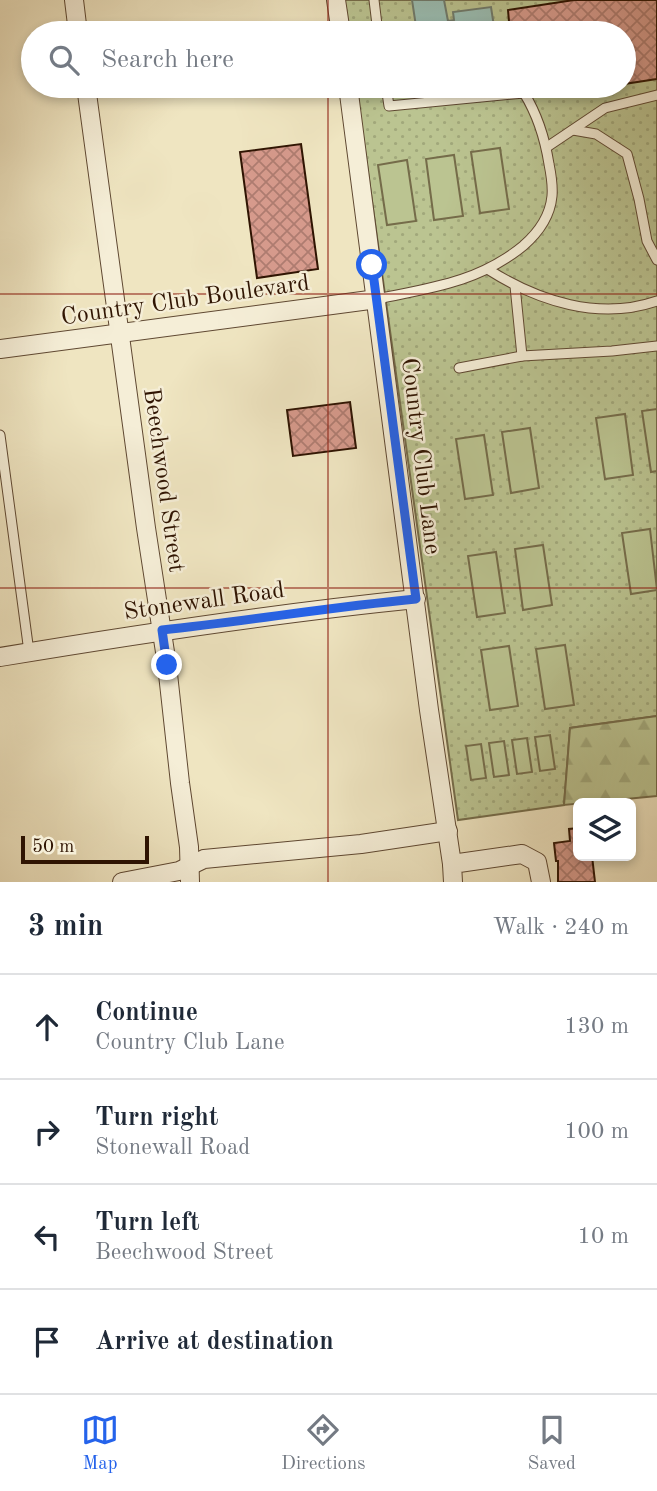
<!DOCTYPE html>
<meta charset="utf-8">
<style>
body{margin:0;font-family:"Old Standard TT",serif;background:#f2f2f3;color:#1f2937}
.controls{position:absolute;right:21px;bottom:21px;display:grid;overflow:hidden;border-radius:10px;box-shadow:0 4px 10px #0003}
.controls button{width:63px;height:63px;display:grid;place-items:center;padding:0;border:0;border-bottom:2px solid #e0e1e3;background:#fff;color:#1f2937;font:35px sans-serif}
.scale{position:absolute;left:21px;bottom:18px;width:128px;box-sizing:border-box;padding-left:7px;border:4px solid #2f1402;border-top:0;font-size:19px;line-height:24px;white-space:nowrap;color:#2f1402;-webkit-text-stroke:5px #f5eed7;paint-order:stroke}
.stop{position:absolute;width:21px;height:21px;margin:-16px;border:5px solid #2563eb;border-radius:50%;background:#fff}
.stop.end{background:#2563eb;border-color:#fff;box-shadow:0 2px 7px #0008}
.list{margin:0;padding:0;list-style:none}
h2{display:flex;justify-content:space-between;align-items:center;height:91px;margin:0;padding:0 28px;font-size:30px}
h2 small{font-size:23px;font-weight:400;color:#747a83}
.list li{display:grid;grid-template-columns:46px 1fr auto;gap:21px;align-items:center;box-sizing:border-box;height:105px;padding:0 28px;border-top:2px solid #e0e1e3}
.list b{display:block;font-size:26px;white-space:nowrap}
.list p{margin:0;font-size:23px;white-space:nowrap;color:#747a83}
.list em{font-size:23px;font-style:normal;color:#747a83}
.icon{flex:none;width:38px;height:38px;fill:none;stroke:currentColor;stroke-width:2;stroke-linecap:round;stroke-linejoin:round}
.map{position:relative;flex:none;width:657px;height:882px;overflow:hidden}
.search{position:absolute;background:#fff;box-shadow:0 4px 10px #0003;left:21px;right:21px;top:21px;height:77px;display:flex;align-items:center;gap:18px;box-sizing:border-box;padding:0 24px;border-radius:38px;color:#747a83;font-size:26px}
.sheet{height:511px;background:#fff}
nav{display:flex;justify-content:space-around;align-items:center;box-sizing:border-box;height:98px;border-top:2px solid #e0e1e3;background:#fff;font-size:19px;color:#747a83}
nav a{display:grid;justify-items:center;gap:4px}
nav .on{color:#2563eb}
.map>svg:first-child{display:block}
.grass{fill:url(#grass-dots);stroke:#756c4a;stroke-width:2}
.forest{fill:url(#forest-firs);stroke:#756c4a;stroke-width:2}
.garden{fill:#bbc491;stroke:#756c4a;stroke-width:2}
.water{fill:#9abfb5;stroke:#6f7b6d;stroke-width:2}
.building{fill:url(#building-cross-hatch);stroke:#2f1402;stroke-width:2}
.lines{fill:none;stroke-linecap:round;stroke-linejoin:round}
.service-casing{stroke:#5f4832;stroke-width:11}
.minor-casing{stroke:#5f4832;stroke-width:20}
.service{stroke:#f5eed7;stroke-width:9}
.minor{stroke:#f5eed7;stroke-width:18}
.route{stroke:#2563eb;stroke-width:9}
.grid{fill:none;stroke:#8f2418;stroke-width:2;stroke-opacity:0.55}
.labels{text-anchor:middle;stroke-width:5;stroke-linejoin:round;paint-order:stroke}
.street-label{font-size:24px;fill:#2f1402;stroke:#f5eed7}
</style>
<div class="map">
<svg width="657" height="882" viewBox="0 0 657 882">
<defs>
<pattern id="grass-dots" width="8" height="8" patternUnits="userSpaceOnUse" patternTransform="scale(1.75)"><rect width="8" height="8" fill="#bbc491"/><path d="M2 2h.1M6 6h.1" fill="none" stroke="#a1a87b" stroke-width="1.8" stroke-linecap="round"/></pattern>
<pattern id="forest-firs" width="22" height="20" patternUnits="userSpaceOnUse" patternTransform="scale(1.75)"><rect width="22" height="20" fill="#bbc491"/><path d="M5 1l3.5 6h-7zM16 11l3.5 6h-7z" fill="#a1a87b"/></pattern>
<pattern id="building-cross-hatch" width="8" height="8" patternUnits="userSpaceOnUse" patternTransform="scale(1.75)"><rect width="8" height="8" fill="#d69a8c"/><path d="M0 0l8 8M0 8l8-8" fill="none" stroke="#ae7c70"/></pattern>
</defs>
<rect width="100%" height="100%" fill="#efe5c1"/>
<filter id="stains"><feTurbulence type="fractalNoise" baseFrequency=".00286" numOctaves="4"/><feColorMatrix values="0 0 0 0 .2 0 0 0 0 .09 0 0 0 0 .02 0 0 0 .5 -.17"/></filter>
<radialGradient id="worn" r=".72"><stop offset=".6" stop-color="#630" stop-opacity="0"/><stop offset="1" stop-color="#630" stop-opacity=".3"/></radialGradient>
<path class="grass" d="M344,0h313v716l-87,12 -6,77 -106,15 -102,-734h268v-53h-275z"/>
<path class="forest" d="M657,716v80l-93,9 6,-77z"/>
<g class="garden">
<path d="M500,148l9,61 -29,4 -9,-61z"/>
<path d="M454,155l9,61 -29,4 -8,-61z"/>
<path d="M407,160l9,61 -29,4 -9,-60z"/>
<path d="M657,409v62l-6,1 -9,-61z"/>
<path d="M625,414l8,61 -28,4 -9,-61z"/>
<path d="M530,428l9,60 -28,5 -9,-61z"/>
<path d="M484,435l9,60 -28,4 -9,-60z"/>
<path d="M650,529l7,61 -26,4 -9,-61z"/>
<path d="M543,545l9,60 -29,5 -8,-61z"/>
<path d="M496,552l9,61 -28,4 -9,-61z"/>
<path d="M565,645l9,60 -29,4 -9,-60z"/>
<path d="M509,646l9,60 -28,4 -9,-60z"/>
<path d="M550,735l5,34 -15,2 -5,-34z"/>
<path d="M527,738l5,34 -15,2 -5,-34z"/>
<path d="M504,741l5,34 -15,2 -5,-34z"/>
<path d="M481,744l5,34 -15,2 -5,-34z"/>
</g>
<path class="water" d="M412,0h32l4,21 6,-1 -1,-8 38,-5 4,26h-78z"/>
<g class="building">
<path d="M574,0h83v79l-33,5v-51h-114l-2,-23z"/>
<path d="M301,144l17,125 -61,9 -17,-126z"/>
<path d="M350,402l6,46 -63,8 -6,-46z"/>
<path d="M578,828v28h14l3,26h-37v-21h-2l-2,-18 16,-2 -1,-12z"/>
</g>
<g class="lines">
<defs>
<g id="service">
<path d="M374,0l4,33"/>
<path d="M573,130l23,4 31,20 12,45 8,42 10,19"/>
<path d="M547,147l58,-39 52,-13"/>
<path d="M489,270c49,31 110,51 168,31"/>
<path d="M515,286l7,70"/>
<path d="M377,299c54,-11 102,-17 146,-53 15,-13 27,-29 29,-50 1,-11 -1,-22 -3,-32 -4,-25 -12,-50 -25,-71l-135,13 -3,-20"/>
<path d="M459,368l63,-12 90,-5 45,-5"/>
<path d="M0,435l29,217"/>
</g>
<g id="minor">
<path d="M74,0l4,33"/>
<path d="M336,0l5,33"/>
<path d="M86,86l60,442 21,137 13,118 9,64 1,35"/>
<path d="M348,86l81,624 23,154"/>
<path d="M0,349l377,-50"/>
<path d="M0,657c138,-23 277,-44 416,-58"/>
<path d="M122,882l57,-11 25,-12 157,-15 87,-13"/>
<path d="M453,882l-1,-18 70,-10 15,8 4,20"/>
</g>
</defs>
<use href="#service" class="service-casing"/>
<use href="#minor" class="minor-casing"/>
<use href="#service" class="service"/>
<use href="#minor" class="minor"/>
</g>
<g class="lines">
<path class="route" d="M167,665l-5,-35c85,-9 169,-23 254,-31l-44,-334"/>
</g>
<path class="grid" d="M328,0v33M328,86v796M0,294h657M0,588h657"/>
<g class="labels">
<g class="street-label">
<text transform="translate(185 299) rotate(-8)" y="8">Country Club Boulevard</text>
<text transform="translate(422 456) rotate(83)" y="8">Country Club Lane</text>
<text transform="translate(165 480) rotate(82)" y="8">Beechwood Street</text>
<text transform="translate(204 600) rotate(-8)" y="8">Stonewall Road</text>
</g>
</g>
<rect width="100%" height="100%" filter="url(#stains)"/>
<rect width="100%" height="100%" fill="url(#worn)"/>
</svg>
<div class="controls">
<button><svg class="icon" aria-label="layers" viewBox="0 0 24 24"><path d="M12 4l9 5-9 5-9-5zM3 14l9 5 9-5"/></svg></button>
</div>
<div class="scale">50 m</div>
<div class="stop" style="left:372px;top:265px"></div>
<div class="stop end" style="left:167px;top:665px"></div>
<div class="search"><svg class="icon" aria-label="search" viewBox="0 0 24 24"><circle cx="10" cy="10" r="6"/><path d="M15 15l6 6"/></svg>Search here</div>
</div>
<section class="sheet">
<h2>3 min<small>Walk · 240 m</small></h2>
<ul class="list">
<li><svg class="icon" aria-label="ahead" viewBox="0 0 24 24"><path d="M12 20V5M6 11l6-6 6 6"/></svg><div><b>Continue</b><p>Country Club Lane</p></div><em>130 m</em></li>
<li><svg class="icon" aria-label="right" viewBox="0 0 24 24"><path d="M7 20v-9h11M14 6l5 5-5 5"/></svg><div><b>Turn right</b><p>Stonewall Road</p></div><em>100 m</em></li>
<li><svg class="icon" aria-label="left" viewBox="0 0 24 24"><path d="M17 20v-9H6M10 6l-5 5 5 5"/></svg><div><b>Turn left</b><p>Beechwood Street</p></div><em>10 m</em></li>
<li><svg class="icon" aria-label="arrive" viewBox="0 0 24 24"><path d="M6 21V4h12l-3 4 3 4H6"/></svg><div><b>Arrive at destination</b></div></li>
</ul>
</section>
<nav>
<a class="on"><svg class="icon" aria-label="map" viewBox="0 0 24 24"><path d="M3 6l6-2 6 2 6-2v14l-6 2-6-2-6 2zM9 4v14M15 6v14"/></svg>Map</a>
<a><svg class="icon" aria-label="directions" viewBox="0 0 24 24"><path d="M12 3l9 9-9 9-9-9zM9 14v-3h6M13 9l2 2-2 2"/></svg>Directions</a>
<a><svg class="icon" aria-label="saved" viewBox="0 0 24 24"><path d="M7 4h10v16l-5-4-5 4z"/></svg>Saved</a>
</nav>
